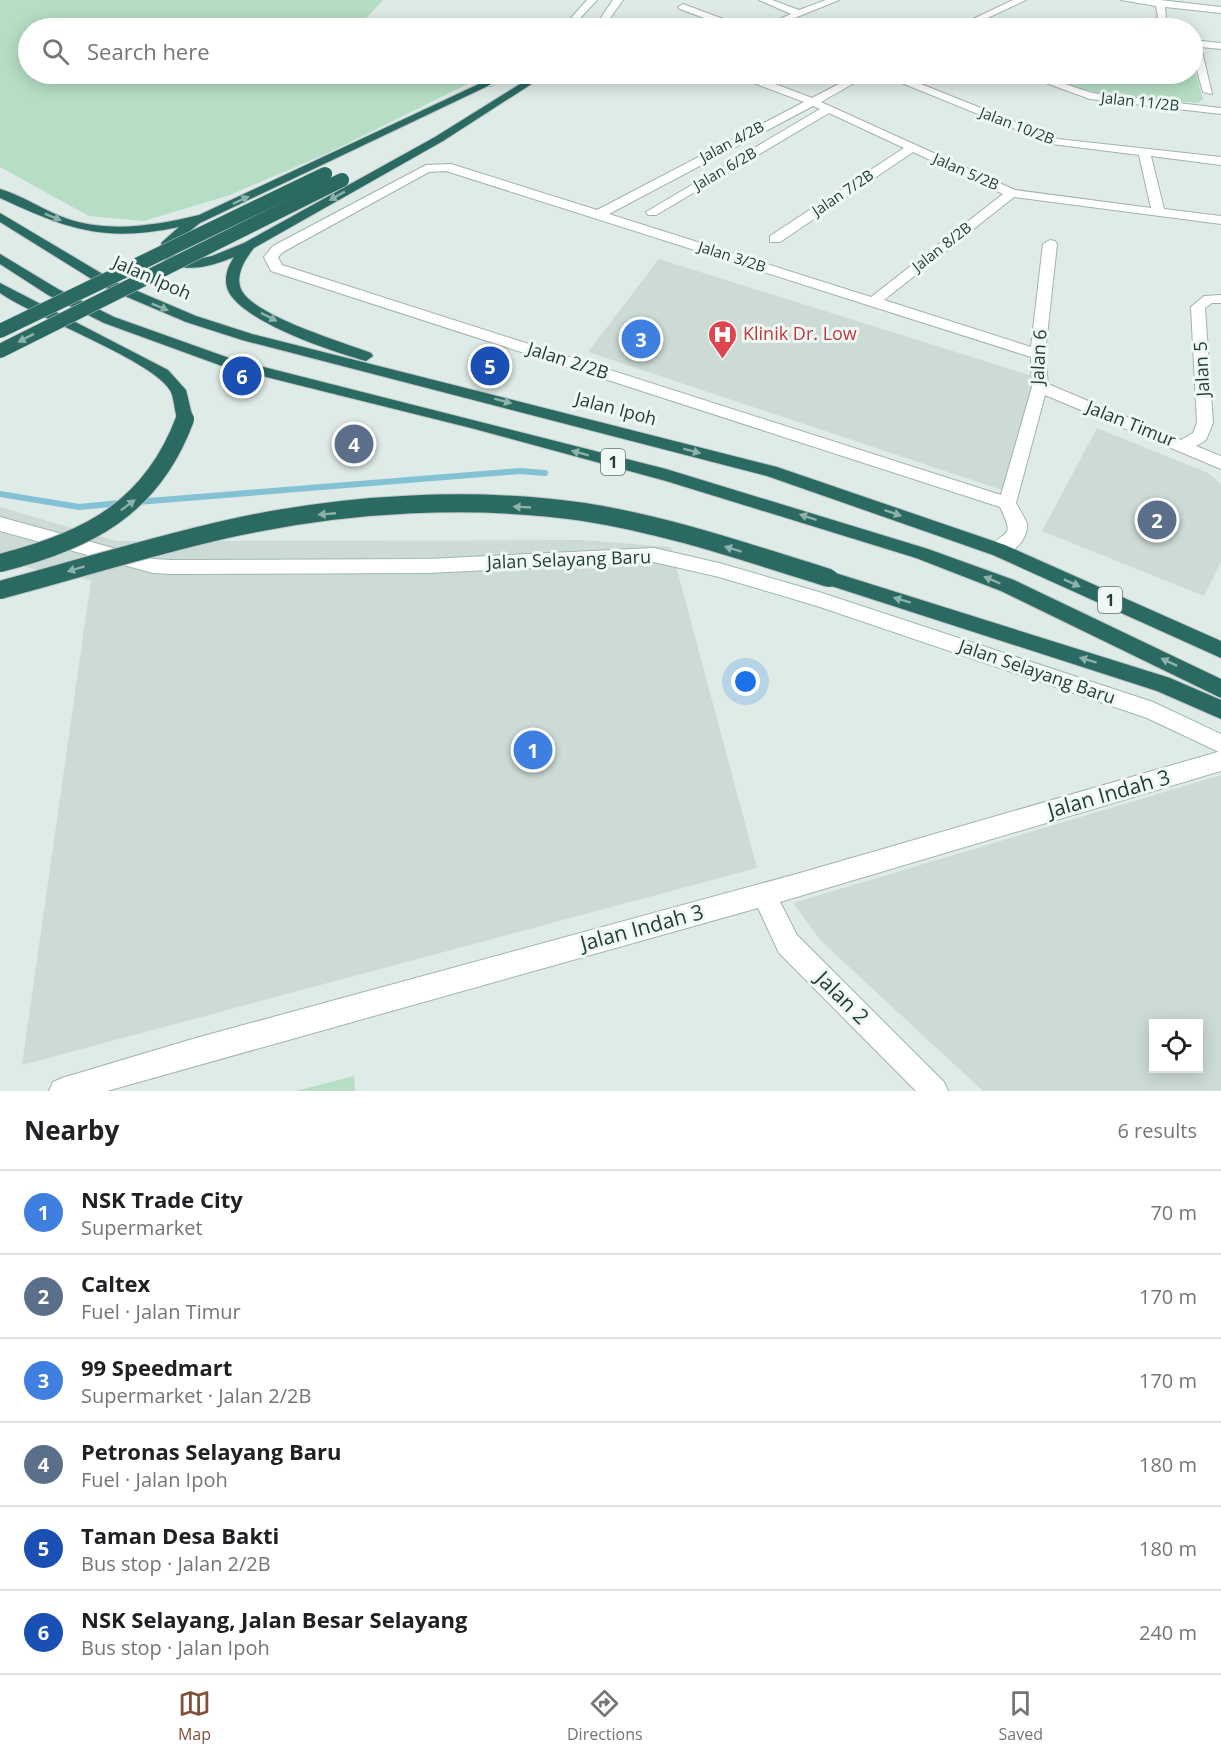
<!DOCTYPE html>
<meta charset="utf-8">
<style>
body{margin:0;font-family:"Open Sans",sans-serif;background:#f6f6f6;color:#202124}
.controls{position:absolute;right:18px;bottom:18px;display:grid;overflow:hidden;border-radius:0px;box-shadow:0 3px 15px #0003}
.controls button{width:54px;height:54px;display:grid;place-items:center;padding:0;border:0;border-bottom:2px solid #e0e0e0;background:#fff;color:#202124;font:30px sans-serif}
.you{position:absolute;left:746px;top:682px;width:21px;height:21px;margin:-15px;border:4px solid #fff;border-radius:50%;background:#1a73e8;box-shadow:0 0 0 9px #1a73e833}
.badge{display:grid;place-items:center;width:39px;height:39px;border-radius:50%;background:#824f37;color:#fff;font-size:20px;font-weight:700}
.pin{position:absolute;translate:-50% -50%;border:3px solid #fff;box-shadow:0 2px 6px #0006}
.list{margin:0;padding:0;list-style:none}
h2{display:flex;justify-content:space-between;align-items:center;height:78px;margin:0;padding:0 24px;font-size:26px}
h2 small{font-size:20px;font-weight:400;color:#757577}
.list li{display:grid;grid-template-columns:39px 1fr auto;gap:18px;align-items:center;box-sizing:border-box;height:84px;padding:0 24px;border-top:2px solid #e0e0e0}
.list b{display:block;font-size:22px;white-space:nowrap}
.list p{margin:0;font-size:20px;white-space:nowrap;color:#757577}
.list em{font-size:20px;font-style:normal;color:#757577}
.icon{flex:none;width:33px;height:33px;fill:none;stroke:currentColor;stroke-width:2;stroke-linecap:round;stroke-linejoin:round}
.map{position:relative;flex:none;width:1221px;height:1091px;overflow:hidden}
.search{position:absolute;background:#fff;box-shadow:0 3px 15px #0003;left:18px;right:18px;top:18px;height:66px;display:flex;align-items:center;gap:15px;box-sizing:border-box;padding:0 21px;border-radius:33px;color:#757577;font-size:22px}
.sheet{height:582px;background:#fff}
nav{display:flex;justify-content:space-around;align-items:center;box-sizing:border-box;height:84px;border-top:2px solid #e0e0e0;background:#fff;font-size:16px;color:#757577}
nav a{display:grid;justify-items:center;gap:3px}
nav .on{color:#824f37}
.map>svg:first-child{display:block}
.built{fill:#cddbd6;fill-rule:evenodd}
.green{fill:#b6dec4}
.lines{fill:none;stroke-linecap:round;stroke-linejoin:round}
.stream{stroke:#83c1d4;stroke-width:6}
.street-casing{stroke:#a2b3af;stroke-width:2}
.secondary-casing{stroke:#9db8b0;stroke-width:2}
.highway-casing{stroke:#c0c8c7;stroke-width:2}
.street{fill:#fff;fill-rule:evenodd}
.secondary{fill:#fff;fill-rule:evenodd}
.highway{fill:#2a6a62;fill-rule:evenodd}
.highway-bridge-far2-casing{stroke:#c0c8c7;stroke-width:12;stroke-linecap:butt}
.highway-bridge-far1-casing{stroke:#c0c8c7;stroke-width:15;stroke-linecap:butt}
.highway-bridge-casing{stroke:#c0c8c7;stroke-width:20;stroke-linecap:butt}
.highway-bridge-far2{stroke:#2a6a62;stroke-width:10}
.highway-bridge-far1{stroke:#2a6a62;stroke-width:14}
.highway-bridge{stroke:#2a6a62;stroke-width:18}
.oneway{fill:#8db1ab}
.labels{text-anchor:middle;stroke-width:6;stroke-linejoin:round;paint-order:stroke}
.far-street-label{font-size:15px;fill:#1f3c37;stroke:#f0f8f4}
.shield{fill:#f0f8f4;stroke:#5e7470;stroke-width:1.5}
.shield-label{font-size:16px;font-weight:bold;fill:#1f3c37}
.street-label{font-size:18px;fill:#1f3c37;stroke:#f0f8f4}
.health-label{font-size:18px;fill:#be3a42;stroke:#f0f8f4;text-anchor:start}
.near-street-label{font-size:21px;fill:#1f3c37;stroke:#f0f8f4}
</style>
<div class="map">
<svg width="1221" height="1091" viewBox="0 0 1221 1091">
<rect width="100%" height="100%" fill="#dfebe7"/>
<g class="built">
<path d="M659,259l373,117 11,25 -26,94 -429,-143z"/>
<path d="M1097,428l111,45 13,11v78l-17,34 -162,-65z"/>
<path d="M0,507l116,34 467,-1 88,7 86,321 -735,197 69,-485 -91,-18z"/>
<path d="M1221,775v316h-238l-162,-150 -28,-38zM1154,1023h44v45h-44z"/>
</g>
<g class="green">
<path d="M0,0h383l-25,27 5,1h-335v46h460l-158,78 -100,43 -86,26 -55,-5 -89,-49z"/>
<path d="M1193,65l10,34 -5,4c-26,-2 -123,-6 -138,-25l10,-4h122z"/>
<path d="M354,1076l1,15h-59z"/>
</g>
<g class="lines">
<g class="stream">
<path d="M0,494l79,13 42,-4"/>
<path d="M137,502l383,-31 25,2"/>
</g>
<defs>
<g id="street">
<path d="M759,0h13l27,10 27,-10h13l-69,28h-11l32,-14z"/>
<path d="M1013,0h13l-60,28h-12z"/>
<path d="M1121,0h39l61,7v6l-56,-6 1,13 -14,8h-10l16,-11 -2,-11z"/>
<path d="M683,4l59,22 2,2h-13l-51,-19 -2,-2z"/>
<path d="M1192,40l29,3v6l-20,-2 11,47 -9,-2 -11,-39z"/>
<path d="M721,74l33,2 58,22 46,-24h12l-49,28 194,88 136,18 -12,-53 -87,-11 -165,-67v-3h9l162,65 163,18v8l-70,-9 13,53 57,7v8l-207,-27 -130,103 147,47 12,-103 7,-4 5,1 2,3 -12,110 3,30 133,56 12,-7 4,-10 -6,-116 13,-11 17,-1v8h-9l-7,5 8,115 -7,17 -10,6 25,10v13l-176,-74 -29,108c3,6 9,15 11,21 2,17 -20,36 -34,31l-3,-5c12,-23 27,-8 10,-43l-729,-236 -7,-14 9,-11 153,-81 25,-1 146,46 207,-108 -56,-21zM813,106l7,3 -174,103 2,3h8l173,-102 75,35 -134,88v6h10l133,-90 90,42 -132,103 -262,-83zM446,171l585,186 1,30 -31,108 -719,-230 -4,-8 5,-5 146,-80z"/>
<path d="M1021,74h14l57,19 129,15v6l-131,-15z"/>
<path d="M1221,751v20l-441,131 17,33 147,147 4,9h-32l-137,-138 -21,-45 -651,183h-58l4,-9 9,-4 134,-40 604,-165z"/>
</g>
<g id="secondary">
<path d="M587,0h10l-26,28h-9z"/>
<path d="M613,0h10l-20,28h-9z"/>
<path d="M498,74h12l-19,12h-8v-4z"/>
<path d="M0,517l153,42 18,1 257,-1 226,-11 65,15 100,29 334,110 68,32v19l-74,-35 -330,-112 -98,-29 -65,-15 -226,11 -257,1 -18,-1 -153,-42z"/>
</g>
<g id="highway">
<path d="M536,74h11l-104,67 -189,107c-9,11 -20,29 -12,43 15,26 100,51 129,62l2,3 -7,5c-32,-9 -128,-40 -139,-73 -3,-11 1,-22 7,-31 -24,10 -57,20 -76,-4l4,-11 17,-15c-75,16 -112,2 -179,-29v-9c21,6 40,19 60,27 44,18 94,10 139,-1l284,-133 9,2 -292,139 -20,16 -8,13 6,5 16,3 18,-4 32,-13 191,-106z"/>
<path d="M0,213l116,69 80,34 56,18 525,133 228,78 216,96v17l-228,-103 -226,-79 -525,-136 -56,-18 -80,-34 -106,-66z"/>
<path d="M0,254l58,35 56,28 118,42 434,110 262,80 86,31 207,99v19l-220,-107 -85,-33 -250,-77 -195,-53 -249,-62 -118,-43 -56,-28 -48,-31z"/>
<path d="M0,283l168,87 18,20 7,29 -2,4h-12c-5,-10 -4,-21 -8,-31 -14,-30 -137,-75 -171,-99z"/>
<path d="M829,571l341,107 51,22v19l-64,-28 -335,-108 -2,-5 2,-5z"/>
</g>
</defs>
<use href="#street" class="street-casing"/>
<use href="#secondary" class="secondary-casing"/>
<use href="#highway" class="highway-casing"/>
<use href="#street" class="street"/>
<use href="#secondary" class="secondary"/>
<use href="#highway" class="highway"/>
<defs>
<path id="highway-bridge-far2" d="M322,176l5,-3"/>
<g id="highway-bridge-far1">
<path d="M0,331l325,-157"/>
<path d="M0,351l342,-171"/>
</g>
<g id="highway-bridge">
<path d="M0,563c88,-22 152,-55 185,-144"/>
<path d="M0,590c80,-21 160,-47 241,-64 110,-23 231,-30 343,-14 84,13 164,41 245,66"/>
</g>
</defs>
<use href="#highway-bridge-far2" class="highway-bridge-far2-casing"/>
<use href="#highway-bridge-far1" class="highway-bridge-far1-casing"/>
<use href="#highway-bridge" class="highway-bridge-casing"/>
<use href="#highway-bridge-far2" class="highway-bridge-far2"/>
<use href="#highway-bridge-far1" class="highway-bridge-far1"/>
<use href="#highway-bridge" class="highway-bridge"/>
</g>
<defs><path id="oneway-solid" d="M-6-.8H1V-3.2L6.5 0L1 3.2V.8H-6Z" transform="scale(1.5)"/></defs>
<g class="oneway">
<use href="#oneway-solid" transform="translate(337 196) rotate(151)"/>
<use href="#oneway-solid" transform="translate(241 200) rotate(-25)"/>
<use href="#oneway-solid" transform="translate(53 217) rotate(22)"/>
<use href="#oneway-solid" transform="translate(160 307) rotate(22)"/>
<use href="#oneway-solid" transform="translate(269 317) rotate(27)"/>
<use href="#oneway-solid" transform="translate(26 338) rotate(153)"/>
<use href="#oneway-solid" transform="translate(503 401) rotate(15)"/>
<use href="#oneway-solid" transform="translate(692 451) rotate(15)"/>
<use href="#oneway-solid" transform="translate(580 453) rotate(-165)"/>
<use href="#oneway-solid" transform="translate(128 505) rotate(-37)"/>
<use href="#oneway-solid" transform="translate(522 507) rotate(-177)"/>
<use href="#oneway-solid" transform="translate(893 513) rotate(19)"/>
<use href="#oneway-solid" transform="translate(327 514) rotate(175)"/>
<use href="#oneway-solid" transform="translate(808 517) rotate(-162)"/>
<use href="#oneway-solid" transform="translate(733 549) rotate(-163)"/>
<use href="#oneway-solid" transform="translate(76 569) rotate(163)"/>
<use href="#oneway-solid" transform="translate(992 580) rotate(-157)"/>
<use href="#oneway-solid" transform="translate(1072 583) rotate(24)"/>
<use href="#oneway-solid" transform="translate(902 600) rotate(-163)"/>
<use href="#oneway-solid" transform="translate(1088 660) rotate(-163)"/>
<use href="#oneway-solid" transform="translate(1169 662) rotate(-155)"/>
</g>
<defs>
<symbol id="hospital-pin" viewBox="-11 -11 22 30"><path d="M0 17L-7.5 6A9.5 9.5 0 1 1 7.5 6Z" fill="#e0444e" stroke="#f0f8f4"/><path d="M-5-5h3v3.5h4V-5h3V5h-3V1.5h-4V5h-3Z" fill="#fff"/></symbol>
</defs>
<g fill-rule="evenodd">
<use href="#hospital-pin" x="706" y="318" width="33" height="45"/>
</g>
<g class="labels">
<g class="far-street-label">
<text transform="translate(1140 102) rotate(6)" y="5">Jalan 11/2B</text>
<text transform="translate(1017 126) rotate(21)" y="5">Jalan 10/2B</text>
<text transform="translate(732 142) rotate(-28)" y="5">Jalan 4/2B</text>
<text transform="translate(725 169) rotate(-30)" y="5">Jalan 6/2B</text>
<text transform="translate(966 172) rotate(24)" y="5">Jalan 5/2B</text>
<text transform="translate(843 193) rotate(-34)" y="5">Jalan 7/2B</text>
<text transform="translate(942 247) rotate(-38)" y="5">Jalan 8/2B</text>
<text transform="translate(732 257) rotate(18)" y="5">Jalan 3/2B</text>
</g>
<g class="shield">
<rect x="601" y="449" width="24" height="26" rx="4.5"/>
<rect x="1098" y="587" width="24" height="26" rx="4.5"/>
</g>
<g class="shield-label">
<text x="613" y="468">1</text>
<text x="1110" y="606">1</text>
</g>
<g class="street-label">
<text transform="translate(152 278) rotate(24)" y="6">Jalan Ipoh</text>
<text transform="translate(1039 357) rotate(-87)" y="6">Jalan 6</text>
<text transform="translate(568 361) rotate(18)" y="6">Jalan 2/2B</text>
<text transform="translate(1202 369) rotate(-93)" y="6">Jalan 5</text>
<text transform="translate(616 409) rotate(15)" y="6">Jalan Ipoh</text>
<text transform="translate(1131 424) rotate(22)" y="6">Jalan Timur</text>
<text transform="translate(569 560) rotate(-2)" y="6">Jalan Selayang Baru</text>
<text transform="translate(1037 672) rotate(19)" y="6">Jalan Selayang Baru</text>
</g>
<g class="health-label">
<text x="743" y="340">Klinik Dr. Low</text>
</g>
<g class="near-street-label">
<text transform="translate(1109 794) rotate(-16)" y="7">Jalan Indah 3</text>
<text transform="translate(642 928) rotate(-15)" y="7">Jalan Indah 3</text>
<text transform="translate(842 998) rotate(45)" y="7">Jalan 2</text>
</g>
</g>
</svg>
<div class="controls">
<button><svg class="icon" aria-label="locate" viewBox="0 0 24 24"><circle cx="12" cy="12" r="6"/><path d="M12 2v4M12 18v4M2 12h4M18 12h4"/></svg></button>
</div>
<div class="you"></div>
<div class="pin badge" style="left:533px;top:750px;background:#3f7fe0">1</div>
<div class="pin badge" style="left:1157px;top:520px;background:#5c6f8a">2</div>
<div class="pin badge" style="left:641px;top:339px;background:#3f7fe0">3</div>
<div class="pin badge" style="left:354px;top:444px;background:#5c6f8a">4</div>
<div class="pin badge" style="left:490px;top:366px;background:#1a4fb4">5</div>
<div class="pin badge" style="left:242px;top:376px;background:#1a4fb4">6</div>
<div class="search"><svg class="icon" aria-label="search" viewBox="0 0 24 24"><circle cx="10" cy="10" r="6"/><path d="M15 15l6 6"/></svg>Search here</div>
</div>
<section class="sheet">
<h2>Nearby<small>6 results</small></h2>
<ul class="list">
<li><span class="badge" style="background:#3f7fe0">1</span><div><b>NSK Trade City</b><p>Supermarket</p></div><em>70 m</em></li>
<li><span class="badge" style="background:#5c6f8a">2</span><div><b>Caltex</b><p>Fuel · Jalan Timur</p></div><em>170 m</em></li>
<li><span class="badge" style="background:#3f7fe0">3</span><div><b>99 Speedmart</b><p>Supermarket · Jalan 2/2B</p></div><em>170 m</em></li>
<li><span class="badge" style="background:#5c6f8a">4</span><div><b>Petronas Selayang Baru</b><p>Fuel · Jalan Ipoh</p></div><em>180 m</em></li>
<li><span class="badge" style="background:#1a4fb4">5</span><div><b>Taman Desa Bakti</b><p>Bus stop · Jalan 2/2B</p></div><em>180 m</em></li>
<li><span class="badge" style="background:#1a4fb4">6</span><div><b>NSK Selayang, Jalan Besar Selayang</b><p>Bus stop · Jalan Ipoh</p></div><em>240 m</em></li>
</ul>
</section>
<nav>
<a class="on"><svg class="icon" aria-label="map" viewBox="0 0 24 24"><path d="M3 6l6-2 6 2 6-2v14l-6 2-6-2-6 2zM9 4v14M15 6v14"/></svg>Map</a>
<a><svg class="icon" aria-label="directions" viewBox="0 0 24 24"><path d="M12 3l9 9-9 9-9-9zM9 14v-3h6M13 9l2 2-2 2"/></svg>Directions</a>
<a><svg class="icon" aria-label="saved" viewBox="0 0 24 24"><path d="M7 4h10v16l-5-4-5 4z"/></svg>Saved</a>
</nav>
